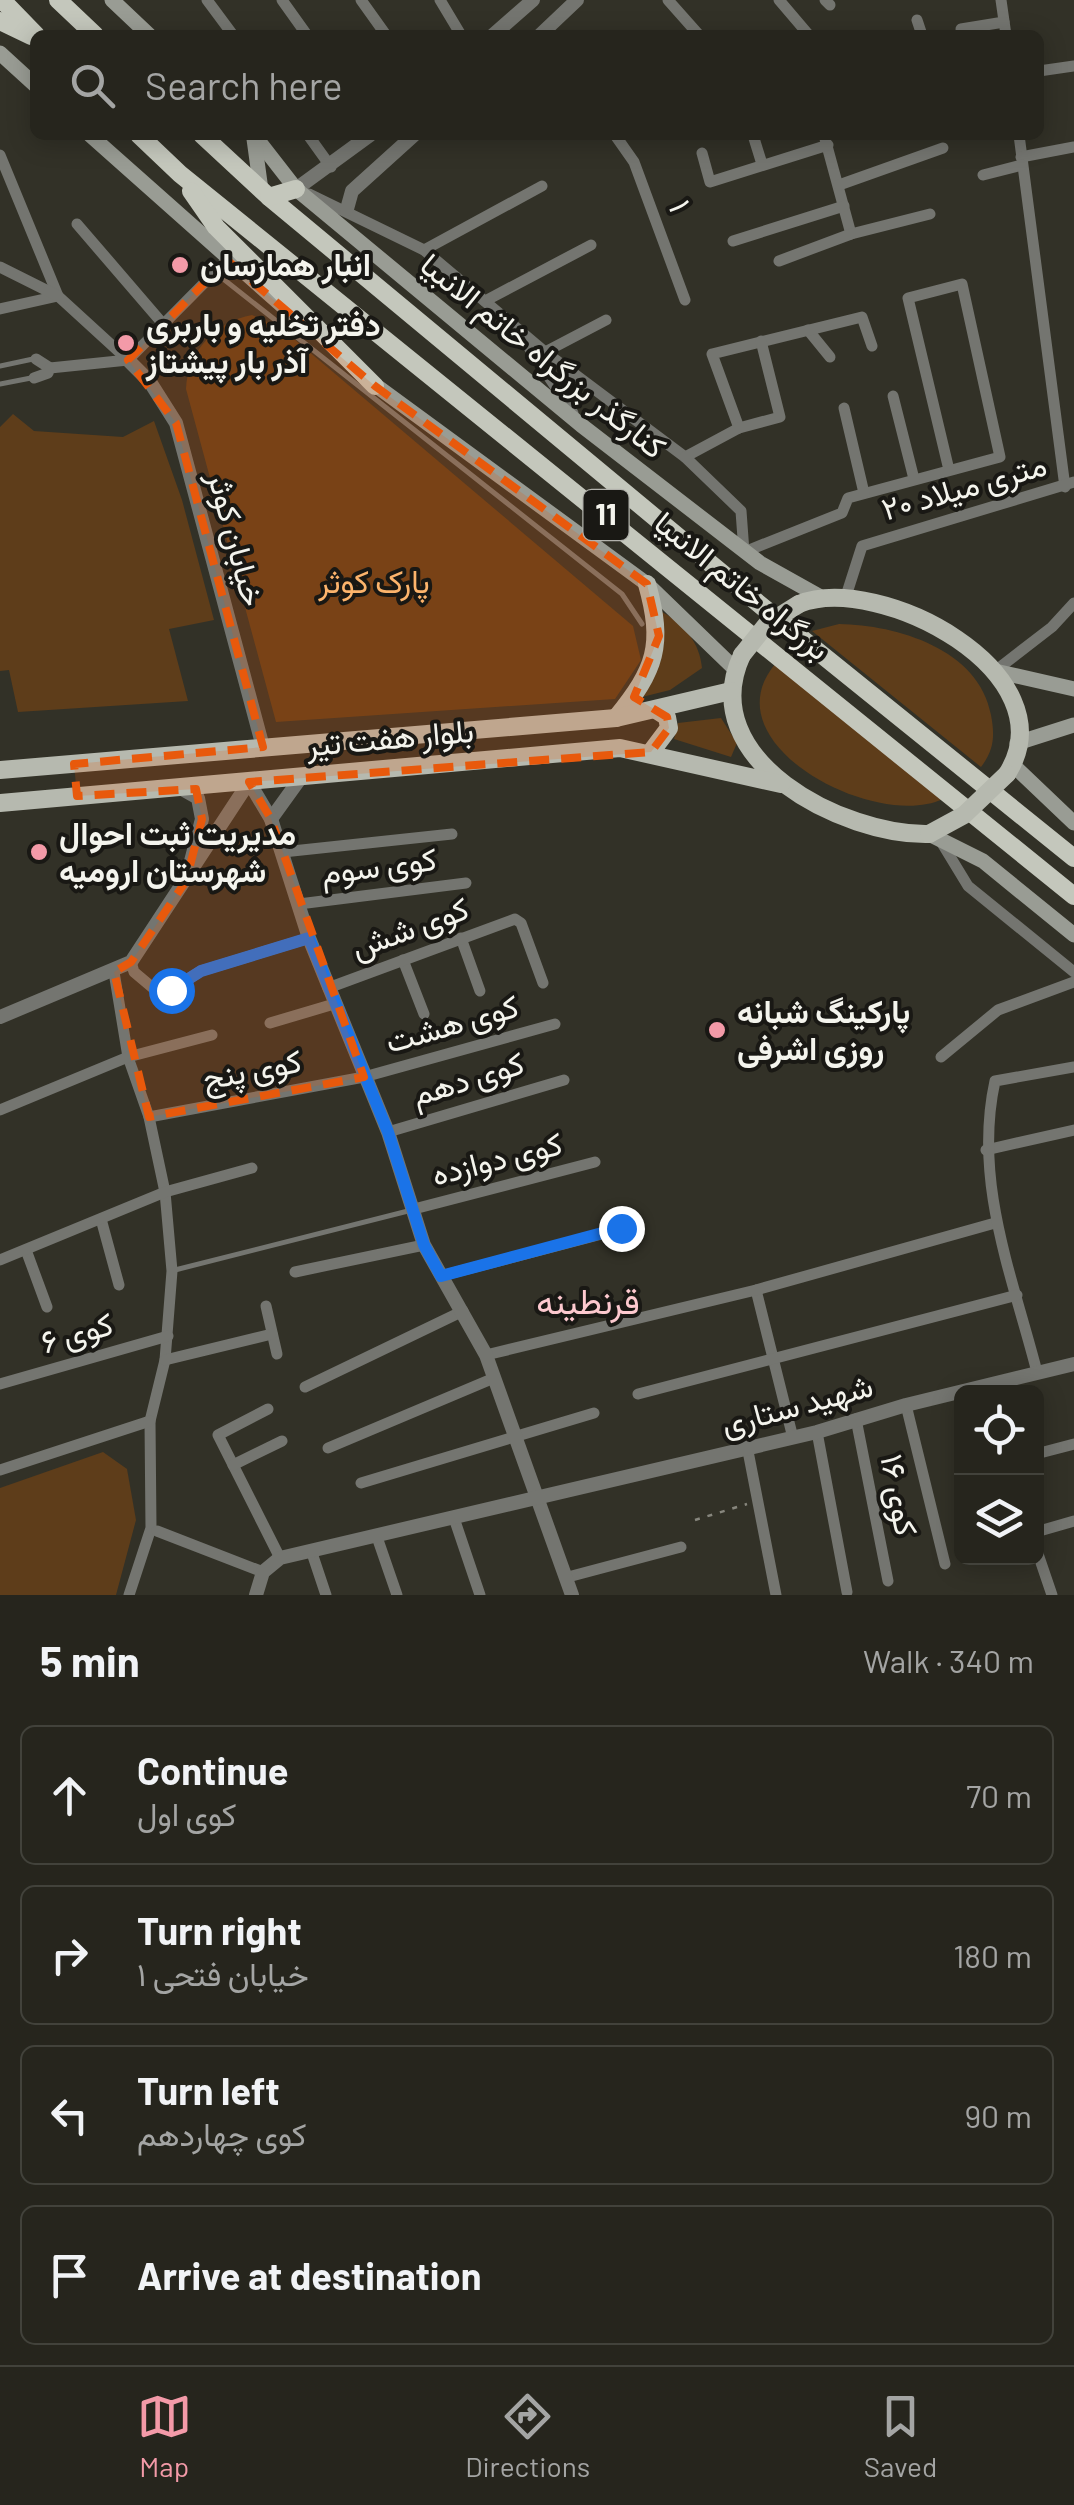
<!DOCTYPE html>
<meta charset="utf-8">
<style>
body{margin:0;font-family:Barlow,Vazirmatn,sans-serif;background:#2e2d26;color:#f1f3f6}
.controls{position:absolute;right:30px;bottom:30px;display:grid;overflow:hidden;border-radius:15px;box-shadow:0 5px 25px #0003}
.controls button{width:90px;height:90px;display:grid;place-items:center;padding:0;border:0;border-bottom:2px solid #42423b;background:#26251d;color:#f1f3f6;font:50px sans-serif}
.stop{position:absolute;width:30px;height:30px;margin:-22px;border:8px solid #1a73e8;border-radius:50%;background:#fff}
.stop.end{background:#1a73e8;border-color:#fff;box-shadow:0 2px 10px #0008}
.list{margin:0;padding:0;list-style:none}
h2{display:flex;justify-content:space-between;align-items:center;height:130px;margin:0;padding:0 40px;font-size:42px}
h2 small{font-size:32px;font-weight:400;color:#a4a5a4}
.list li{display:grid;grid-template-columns:65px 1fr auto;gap:30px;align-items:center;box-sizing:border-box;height:140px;margin:0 20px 20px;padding:0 20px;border:2px solid #42423b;border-radius:15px}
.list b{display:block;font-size:38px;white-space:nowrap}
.list p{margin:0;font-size:32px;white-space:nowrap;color:#a4a5a4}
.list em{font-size:32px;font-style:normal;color:#a4a5a4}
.icon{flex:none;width:55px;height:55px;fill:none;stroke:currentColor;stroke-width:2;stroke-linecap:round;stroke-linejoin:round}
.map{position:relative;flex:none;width:1074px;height:1595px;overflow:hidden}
.search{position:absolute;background:#26251d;box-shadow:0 5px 25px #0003;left:30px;right:30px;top:30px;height:110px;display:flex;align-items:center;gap:25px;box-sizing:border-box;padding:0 35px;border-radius:15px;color:#a4a5a4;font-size:38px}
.sheet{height:770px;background:#26251d}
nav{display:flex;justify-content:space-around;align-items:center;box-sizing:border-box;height:140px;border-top:2px solid #42423b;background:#26251d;font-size:28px;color:#a4a5a4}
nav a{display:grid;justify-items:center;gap:5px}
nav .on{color:#f39aa8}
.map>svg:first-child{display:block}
.green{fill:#5e3d1a}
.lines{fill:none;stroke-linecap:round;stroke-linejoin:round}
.path{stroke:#87867d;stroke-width:2.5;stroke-dasharray:5 8;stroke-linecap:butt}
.service{stroke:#747570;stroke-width:5}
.minor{stroke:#747570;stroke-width:11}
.tertiary{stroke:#747570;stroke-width:14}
.secondary{stroke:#999c94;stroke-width:15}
.primary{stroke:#b6b9af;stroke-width:18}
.trunk{stroke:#c4c7bc;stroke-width:18}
.primary-bridge{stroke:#b6b9af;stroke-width:18}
.route{stroke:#1a73e8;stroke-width:12}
.marked{fill:#e8590c;fill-opacity:0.2;stroke:#e8590c;stroke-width:8;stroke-dasharray:20 12;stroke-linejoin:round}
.poi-dot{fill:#f39aa8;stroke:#191814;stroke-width:4}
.labels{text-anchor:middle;stroke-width:8;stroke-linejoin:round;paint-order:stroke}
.shield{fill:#191814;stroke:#b2b2ac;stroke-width:2.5}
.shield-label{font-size:30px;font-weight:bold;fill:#f4f4ed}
.street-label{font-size:32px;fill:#f4f4ed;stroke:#191814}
.poi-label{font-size:32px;font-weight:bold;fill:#f4f4ed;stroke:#191814;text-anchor:start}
.park-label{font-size:32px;fill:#fcb46c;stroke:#191814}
.neighbourhood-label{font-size:35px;fill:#fdc9cf;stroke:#191814}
</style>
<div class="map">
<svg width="1074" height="1595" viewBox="0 0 1074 1595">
<rect width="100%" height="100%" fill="#323127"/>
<g class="green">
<path d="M252,315l29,13 352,298 8,34 -26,39 -339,23 -90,-333c1,-37 30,-68 66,-74z"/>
<path d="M13,414l21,17 89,6 31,-16 28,79 32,120 -45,9 19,72 -170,11 -9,-42 -9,1v-244z"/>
<path d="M662,612c22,12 38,31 40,56l-32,22 -28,7 19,-37z"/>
<path d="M839,624c58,1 140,25 152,91 4,21 3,35 -10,52l-169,-136z"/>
<path d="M776,663l167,136c-68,32 -236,-56 -167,-136z"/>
<path d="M721,718l16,25 -6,14 -57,-18 4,-16z"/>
<path d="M103,1452l24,17 9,51 -20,75h-116v-107z"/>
</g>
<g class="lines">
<path class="path" d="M695,1520l52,-16"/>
<g class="service">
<path d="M217,274l405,320 20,30"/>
<path d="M0,366l33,-7"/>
<path d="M0,384l31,-6"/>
<path d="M175,1270l237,-60"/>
</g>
<g class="minor">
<path d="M207,0l26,35"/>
<path d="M282,0l25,35"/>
<path d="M361,0l25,35"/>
<path d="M440,0l21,35"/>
<path d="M668,0l31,35"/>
<path d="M779,0l29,34"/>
<path d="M825,0l5,5"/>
<path d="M1001,0l5,35"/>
<path d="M917,20l5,15"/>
<path d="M961,29l43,-7"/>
<path d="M1039,71l35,-5"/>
<path d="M308,135l23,32"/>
<path d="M615,135l19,27 51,138"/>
<path d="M753,135l9,29"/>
<path d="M824,135l27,99"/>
<path d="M1019,135l46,352"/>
<path d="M702,153l8,29 118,-37"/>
<path d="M0,155l58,141 -58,13"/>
<path d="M1021,157l53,-10"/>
<path d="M983,175l39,-10"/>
<path d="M839,185l104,-37"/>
<path d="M309,194l115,56 121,102 140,105 56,54 3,41 98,-39 6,-15 152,-41 -38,-173 -54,14 41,172"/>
<path d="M77,224l86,100"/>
<path d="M733,241l111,-35"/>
<path d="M424,250l118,-64"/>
<path d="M779,261l72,-27 79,-20"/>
<path d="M0,267l58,29 70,64"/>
<path d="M485,301l106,-56"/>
<path d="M808,330l22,27"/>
<path d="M522,337l51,76"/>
<path d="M545,352l61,-32"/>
<path d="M36,359l14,9"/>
<path d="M34,378l14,-5 2,-5 78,-8 99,-100"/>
<path d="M893,396l21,83"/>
<path d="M844,408l20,85"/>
<path d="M739,428l-27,-74 150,-37 10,29"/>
<path d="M685,457l54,-29 41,-11 -19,-76"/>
<path d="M846,596l16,-50 212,-64"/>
<path d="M995,671l57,-44 22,-24"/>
<path d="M940,840l28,46 106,86"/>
<path d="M283,852l169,-18"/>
<path d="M299,904l167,-21"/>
<path d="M461,938l19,53"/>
<path d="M403,960l21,54"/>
<path d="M131,962l3,10 19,16 18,2 30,-19 108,-33"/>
<path d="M114,972l14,85 21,60 16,75 7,79 -7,89 -15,61 1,107 -22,67"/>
<path d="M328,988l187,-69 6,4 22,60"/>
<path d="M270,1023l64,-19"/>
<path d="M941,1057l57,-47 76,-28"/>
<path d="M0,1110l128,-53 84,-22"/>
<path d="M149,1117l215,-40 191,-53"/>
<path d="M388,1132l176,-52"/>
<path d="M986,1150l88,-20"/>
<path d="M414,1209l181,-47"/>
<path d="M101,1219l18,66"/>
<path d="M26,1250l21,57"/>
<path d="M0,1260l165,-68 87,-24"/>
<path d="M295,1272l129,-27"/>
<path d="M441,1276l180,-47"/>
<path d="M756,1290l36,144"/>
<path d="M266,1306l11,48"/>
<path d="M486,1355l270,-65 239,-67"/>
<path d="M165,1360l107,-26"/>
<path d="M1037,1372c-25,-97 -64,-191 -42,-291l79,-14"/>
<path d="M0,1384l168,-48"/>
<path d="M305,1387l158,-76"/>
<path d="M638,1394l379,-99"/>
<path d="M906,1405l39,159"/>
<path d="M268,1409l-50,26 62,123"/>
<path d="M856,1419l32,162"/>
<path d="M817,1432l30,160"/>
<path d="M747,1446l29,149"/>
<path d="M328,1448l166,-70"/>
<path d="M1036,1454l38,-10"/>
<path d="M233,1465l49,-24"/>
<path d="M0,1470l150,-49"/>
<path d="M361,1483l233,-70"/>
<path d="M454,1518l26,77"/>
<path d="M157,1531l106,41"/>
<path d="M1036,1532l38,-11"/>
<path d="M377,1537l20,58"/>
<path d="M1036,1548l16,47"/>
<path d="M312,1553l14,42"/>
<path d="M568,1577l113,-30"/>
</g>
<g class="tertiary">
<path d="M493,35l40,-35"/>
<path d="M540,35l37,-35"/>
<path d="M296,189l74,-54"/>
<path d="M347,209l5,-18 62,-56"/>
<path d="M128,360l22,22 26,41 87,324"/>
<path d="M182,789l16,9 4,21 -12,46"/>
<path d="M271,819l31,-43"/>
<path d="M0,1017l131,-55 118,-180 22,37 38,119 79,194 36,113 62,110 86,240"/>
<path d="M256,1595l7,-23 17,-14 537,-126 89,-27 168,-41"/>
</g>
<g class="secondary">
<path d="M112,0l37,35"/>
<path d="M0,53l35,32"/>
<path d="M90,135l214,190"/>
<path d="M254,135l42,54 285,236 179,138 59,33"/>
<path d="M254,139l7,51"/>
<path d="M367,379l280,205 88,85"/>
<path d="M995,671l79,18"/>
<path d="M1017,743l57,-18"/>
<path d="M1013,765l61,58"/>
<path d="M929,834l54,27 91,74"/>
</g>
<g class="primary">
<path d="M799,604c80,-32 272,69 208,170"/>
<path d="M742,655c-49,105 102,181 187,179"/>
<path d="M616,718c40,-49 48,-73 31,-134"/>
<path d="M651,752l18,-24 -2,-11 -11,-7"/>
<path d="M0,770l616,-52 115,-27"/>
<path d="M0,803l620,-55 161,36"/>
</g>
<g class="trunk">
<path d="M2,0l34,35"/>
<path d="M58,0l37,35"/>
<path d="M0,21l31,15"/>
<path d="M139,135l41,39 894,722"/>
<path d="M202,135l67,62 495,411 310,250"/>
<path d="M191,191l25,36 159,159"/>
<path d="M269,197l27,-8"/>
</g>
<g class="primary-bridge">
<path d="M742,655l25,-31 32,-20"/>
<path d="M929,834l35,-19 43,-41"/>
</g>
</g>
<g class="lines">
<path class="route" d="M171,990l30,-19 108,-33 79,194 36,113 17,31 180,-48"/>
</g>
<path class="marked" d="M227,260l148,126 272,198 12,52 -25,61 33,20 2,11 -18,24 -402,30 22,37 93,258 -215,40 -35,-145 17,-10 55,-81 16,-62 -6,-30 -119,7 -3,-32 189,-17 -87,-324 -48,-63z"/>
<g class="poi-dot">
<circle cx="180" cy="265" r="10"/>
<circle cx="126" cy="343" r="10"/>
<circle cx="39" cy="852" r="10"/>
<circle cx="717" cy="1030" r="10"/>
</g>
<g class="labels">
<rect class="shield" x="583.5" y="490" width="45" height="50" rx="8"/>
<g class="shield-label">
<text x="606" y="525">11</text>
</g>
<g class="street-label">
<text transform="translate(680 206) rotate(70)" y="11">۱</text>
<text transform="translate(543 356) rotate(39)" y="11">کنارگذر بزرگراه خاتم الانبیا</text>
<text transform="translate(964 487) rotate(-16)" y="11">۲۰ متری میلاد</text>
<text transform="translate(236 539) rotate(75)" y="11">خیابان کوثر</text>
<text transform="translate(742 586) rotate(39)" y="11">بزرگراه خاتم الانبیا</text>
<text transform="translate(390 738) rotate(-5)" y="11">بلوار هفت تیر</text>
<text transform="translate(379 866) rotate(-7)" y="11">کوی سوم</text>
<text transform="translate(410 928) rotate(-20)" y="11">کوی شش</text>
<text transform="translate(452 1024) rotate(-16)" y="11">کوی هشت</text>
<text transform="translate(252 1070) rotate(-11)" y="11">کوی پنج</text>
<text transform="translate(468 1079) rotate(-17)" y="11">کوی دهم</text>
<text transform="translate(497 1159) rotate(-14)" y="11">کوی دوازده</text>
<text transform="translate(77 1333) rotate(-16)" y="11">کوی ۶</text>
<text transform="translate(797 1405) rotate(-15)" y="11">شهید ستاری</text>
<text transform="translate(899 1495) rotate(79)" y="11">کوی ۱۶</text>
</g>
<g class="poi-label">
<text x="200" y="276">انبار همارسان</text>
<text x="146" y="336">دفتر تخلیه و باربری<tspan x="146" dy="37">آذر بار پیشتاز</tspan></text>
<text x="59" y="845">مدیریت ثبت احوال<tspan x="59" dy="37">شهرستان ارومیه</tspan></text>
<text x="737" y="1023">پارکینگ شبانه<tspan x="737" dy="37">روزی اشرفی</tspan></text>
</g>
<g class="park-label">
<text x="374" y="593">پارک کوثر</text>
</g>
<g class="neighbourhood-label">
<text x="588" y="1314">قرنطینه</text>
</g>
</g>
</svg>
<div class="controls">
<button><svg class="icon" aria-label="locate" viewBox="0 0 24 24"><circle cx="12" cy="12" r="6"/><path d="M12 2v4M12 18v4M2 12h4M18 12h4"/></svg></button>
<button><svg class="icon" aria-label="layers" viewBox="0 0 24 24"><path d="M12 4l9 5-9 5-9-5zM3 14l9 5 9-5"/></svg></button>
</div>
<div class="stop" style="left:171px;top:990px"></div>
<div class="stop end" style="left:621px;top:1228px"></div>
<div class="search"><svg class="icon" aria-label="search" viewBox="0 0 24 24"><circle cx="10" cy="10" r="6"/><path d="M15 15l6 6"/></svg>Search here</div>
</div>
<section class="sheet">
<h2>5 min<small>Walk · 340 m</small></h2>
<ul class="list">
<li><svg class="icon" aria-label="ahead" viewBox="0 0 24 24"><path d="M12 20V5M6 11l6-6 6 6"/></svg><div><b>Continue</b><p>کوی اول</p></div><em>70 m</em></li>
<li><svg class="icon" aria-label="right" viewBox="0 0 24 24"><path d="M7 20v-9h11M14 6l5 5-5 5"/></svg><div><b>Turn right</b><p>خیابان فتحی ۱</p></div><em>180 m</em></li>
<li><svg class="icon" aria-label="left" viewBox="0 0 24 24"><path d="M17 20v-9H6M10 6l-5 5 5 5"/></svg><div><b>Turn left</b><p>کوی چهاردهم</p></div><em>90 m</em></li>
<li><svg class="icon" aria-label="arrive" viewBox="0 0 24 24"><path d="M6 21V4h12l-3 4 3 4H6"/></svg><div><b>Arrive at destination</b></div></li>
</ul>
</section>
<nav>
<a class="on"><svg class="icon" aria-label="map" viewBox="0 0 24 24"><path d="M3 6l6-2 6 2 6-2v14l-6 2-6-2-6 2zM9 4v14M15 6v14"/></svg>Map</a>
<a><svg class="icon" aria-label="directions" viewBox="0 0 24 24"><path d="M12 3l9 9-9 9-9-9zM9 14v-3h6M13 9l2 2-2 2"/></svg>Directions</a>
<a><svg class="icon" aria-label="saved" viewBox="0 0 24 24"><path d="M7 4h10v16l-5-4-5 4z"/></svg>Saved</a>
</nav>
